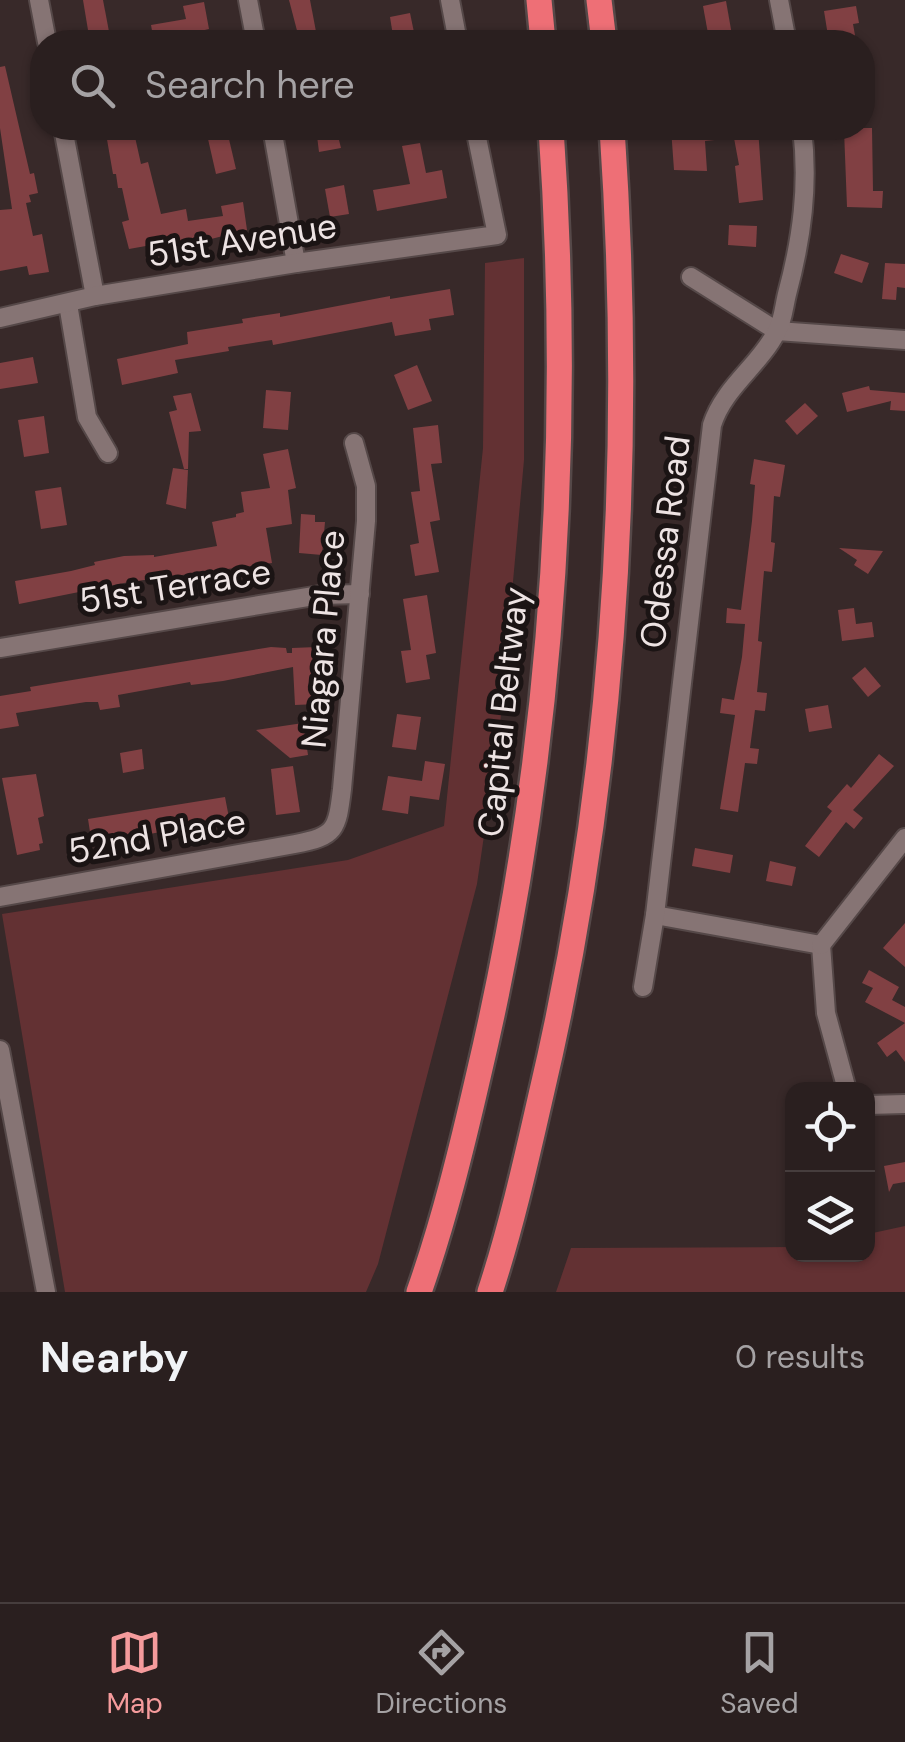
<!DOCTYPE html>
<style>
body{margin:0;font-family:"DM Sans",sans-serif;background:#362c2c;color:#f1f3f6}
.controls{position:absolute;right:30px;bottom:30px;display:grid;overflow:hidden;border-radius:20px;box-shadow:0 2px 8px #0004}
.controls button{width:90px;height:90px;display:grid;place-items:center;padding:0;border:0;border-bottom:2px solid #463d3d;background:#2a1f1f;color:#f1f3f6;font:50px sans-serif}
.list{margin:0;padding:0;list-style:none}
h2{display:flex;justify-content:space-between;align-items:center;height:130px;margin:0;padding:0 40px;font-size:42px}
h2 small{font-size:32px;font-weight:400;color:#a5a2a4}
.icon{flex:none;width:55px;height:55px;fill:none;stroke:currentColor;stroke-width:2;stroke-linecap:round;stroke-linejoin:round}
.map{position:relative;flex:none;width:905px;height:1292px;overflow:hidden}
.search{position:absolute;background:#2a1f1f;box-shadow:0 2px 8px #0004;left:30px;right:30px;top:30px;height:110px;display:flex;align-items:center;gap:25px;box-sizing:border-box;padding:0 35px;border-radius:40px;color:#a5a2a4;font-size:38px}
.sheet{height:310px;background:#2a1f1f}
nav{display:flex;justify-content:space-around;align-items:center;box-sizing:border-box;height:140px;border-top:2px solid #463d3d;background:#2a1f1f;font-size:28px;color:#a5a2a4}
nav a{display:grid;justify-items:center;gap:5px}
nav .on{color:#f59b9c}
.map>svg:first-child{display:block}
.green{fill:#633133}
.building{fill:#814043}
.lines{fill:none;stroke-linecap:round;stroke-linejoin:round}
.minor-casing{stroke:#554848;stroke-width:22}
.highway-casing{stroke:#554848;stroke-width:30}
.minor{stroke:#867474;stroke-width:18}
.highway{stroke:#ee6f76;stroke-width:25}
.labels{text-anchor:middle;stroke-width:10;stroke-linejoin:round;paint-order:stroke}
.street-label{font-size:35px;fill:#ede3e3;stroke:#1b1414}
</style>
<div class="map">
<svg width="905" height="1292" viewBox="0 0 905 1292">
<rect width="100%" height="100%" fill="#382929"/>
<g class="green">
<path d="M524,258v202l-24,265 -23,159 -99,380 -12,28h-301l-63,-378 346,-54 96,-34 39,-378 2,-185z"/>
<path d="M905,1226v66h-349l15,-44 221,-1v7h76v-20z"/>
</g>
<g class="building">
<path d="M83,0h20l8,42h-21z"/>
<path d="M289,0h21l8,42h-18z"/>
<path d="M726,1l6,34 -23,4 -6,-33z"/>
<path d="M204,2l5,27 -55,13 -3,-17 35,-6 -3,-13z"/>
<path d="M856,6l3,17 -6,1 3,17 -27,1 -5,-31z"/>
<path d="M410,13l6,29h-22l-4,-25z"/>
<path d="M5,66l25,108 4,-1 4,20 -9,2 2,7 -5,1 7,33 9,-2 7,38 -20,3 -2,-9 -27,5v-61l12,-1 -12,-81v-61z"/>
<path d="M105,128h28l8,36 7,-2 13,52 25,-5 2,12 35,-5 -2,-10 22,-4 4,28 -60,15h-12l-1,-4 -45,8 -7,-27 7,-2 -7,-32h-4l-2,-14h-3z"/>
<path d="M316,128h20l5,20 -22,4z"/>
<path d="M671,128h87l5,72 -24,3 -4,-37 4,-1 -5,-27 -29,3 2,30 -33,-1z"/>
<path d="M847,128h25l1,63h10l-1,17 -35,-1 -3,-77z"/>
<path d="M228,135l8,34 -20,5 -8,-35z"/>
<path d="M420,143l6,30 16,-3 5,28 -70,13 -4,-21 37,-6 -8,-38z"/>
<path d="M344,185l5,29 -19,3 -5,-28z"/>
<path d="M729,225l28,1 -1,21 -28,-2z"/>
<path d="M841,254l28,9 -7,20 -28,-10z"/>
<path d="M885,263l20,1v24l-8,-1 -1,13 -14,-1z"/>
<path d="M450,289l4,26 -25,4 2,11 -36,6 -3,-14 -119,23 -1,-5 -44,7 1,4 -54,9 3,13 -56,12 -5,-26 71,-15 -1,-12 56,-9 -1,-4 38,-6v4l110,-21v3z"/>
<path d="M33,357l5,26 -38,6v-26z"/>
<path d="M417,365l15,36 -24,9 -14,-35z"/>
<path d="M869,386l1,4 35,3v18l-15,-1 1,-9 -44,11 -5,-19z"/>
<path d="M266,390l25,2 -3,38 -25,-2z"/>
<path d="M191,393l10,38 -12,1 -1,37h-4l-15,-57 8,-2 -4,-14z"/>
<path d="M805,403l13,13 -21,19 -12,-14z"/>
<path d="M44,416l5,37 -25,4 -6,-37z"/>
<path d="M438,425l4,38 -11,1 9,56 -10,2 9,50 -24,4 -5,-31 9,-2 -8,-51 9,-1 -7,-63z"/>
<path d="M288,449l8,39 -8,2 4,34 -26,4 6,35 -143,19 -110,22 -4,-23 56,-10 24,-6 -1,-3 30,-6 30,-1v2l63,-11 -5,-24 24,-5v-3l8,-2 -3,-20 29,-4 -7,-34z"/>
<path d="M754,459l31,6 -5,32 -6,-1 -3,46 4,1 -3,29 -8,-1 -6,70 4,1 -5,50 10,1 -2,18 -10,-1 -5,38 9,1 -2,15 -12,-1 -7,49 -18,-3 15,-94 -15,-2 2,-15 12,2 8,-43 3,-33 -19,-1 1,-15 14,2 11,-89 3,-36 -5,-1z"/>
<path d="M173,468l15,2 -2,39 -20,-5z"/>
<path d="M61,487l6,38 -26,4 -6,-38z"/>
<path d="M301,514l14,1v7h10l-3,33 -23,-2z"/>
<path d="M839,548l44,3 -15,23 -14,-9 3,-5z"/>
<path d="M427,595l9,58 -10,2 4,24 -24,4 -5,-32 10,-1 -8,-51z"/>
<path d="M854,608l2,16 16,-2 2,15 -32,4 -4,-31z"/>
<path d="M271,647l15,1 1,5h5v-5l25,-1v5l12,-1 1,9 -13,2 1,42 -23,1 -2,-38 -70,14 -32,4 -1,-3 -72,13 2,12 -20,3 -2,-8h-12l-70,11 3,13 -19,3v-33l31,-5 -1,-4z"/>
<path d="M865,667l16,19 -13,11 -16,-19z"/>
<path d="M828,705l4,23 -23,4 -4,-23z"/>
<path d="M397,714l24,3 -5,33 -24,-3z"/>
<path d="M303,723l5,32 -18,3 -34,-28z"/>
<path d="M142,749l2,20 -21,4 -3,-20z"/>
<path d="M879,754l15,12 -41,44 10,8 -9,11 -8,-7 -27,35 -14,-11 27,-35 -5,-4 20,-23 4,4z"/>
<path d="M425,761l20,3 -6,36 -29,-4 -2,18 -26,-4 6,-34 34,5z"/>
<path d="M293,766l7,46 -24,3 -5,-46z"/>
<path d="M36,774l8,42 -6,2 5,25 -4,1 1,6 -23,5 -15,-77z"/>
<path d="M225,797l5,26 -32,5 -1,-3 -105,20 -4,-26z"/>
<path d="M695,848l38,7 -3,18 -38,-7z"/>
<path d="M770,861l26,6 -4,19 -26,-5z"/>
<path d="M905,923v44l-22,-19z"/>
<path d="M869,970l30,17 -7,13 13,7v55l-9,-12 -9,7 -10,-14 28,-20 -40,-21 8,-14 -11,-5z"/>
<path d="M905,1162v20l-12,2 -4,8 -5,-26z"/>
</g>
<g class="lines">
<defs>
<g id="minor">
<path d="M39,0l8,42"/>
<path d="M248,0l8,42"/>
<path d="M450,0l8,42"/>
<path d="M779,0l8,42"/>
<path d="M63,128l32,168"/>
<path d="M272,128l24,135"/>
<path d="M691,277l86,54 128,9"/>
<path d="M68,304l19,113 21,36"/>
<path d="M0,318l95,-22 201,-33 201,-28 -22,-107"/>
<path d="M0,648l320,-53 40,-1"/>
<path d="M0,897l295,-53c41,-8 42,-14 47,-55l24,-268v-35l-12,-43"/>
<path d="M655,915l166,30"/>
<path d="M821,945l5,68 21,77"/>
<path d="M821,945l84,-107"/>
<path d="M643,987l12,-72 57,-490c12,-38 48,-60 65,-94 6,-10 7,-25 10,-37 15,-56 22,-109 15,-166"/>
<path d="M0,1050l46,242"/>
<path d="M868,1105l37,-1"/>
</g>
<g id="highway">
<path d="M539,0l4,42"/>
<path d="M599,0l5,42"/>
<path d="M419,1292c25,-71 43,-145 60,-219 73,-310 94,-628 72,-945"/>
<path d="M490,1292c21,-64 36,-131 51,-197 75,-318 93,-643 71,-967"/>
</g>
</defs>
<use href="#minor" class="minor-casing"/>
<use href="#highway" class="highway-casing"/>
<use href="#minor" class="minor"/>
<use href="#highway" class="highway"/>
</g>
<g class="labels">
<g class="street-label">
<text transform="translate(242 240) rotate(-9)" y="12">51st Avenue</text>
<text transform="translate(665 542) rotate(-83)" y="12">Odessa Road</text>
<text transform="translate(175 586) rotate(-9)" y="12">51st Terrace</text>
<text transform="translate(323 639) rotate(-85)" y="12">Niagara Place</text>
<text transform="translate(503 712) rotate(-84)" y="12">Capital Beltway</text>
<text transform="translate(157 836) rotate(-10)" y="12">52nd Place</text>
</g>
</g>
</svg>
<div class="controls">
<button><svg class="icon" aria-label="locate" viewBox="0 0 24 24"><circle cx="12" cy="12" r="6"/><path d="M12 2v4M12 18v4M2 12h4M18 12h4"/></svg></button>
<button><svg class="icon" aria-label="layers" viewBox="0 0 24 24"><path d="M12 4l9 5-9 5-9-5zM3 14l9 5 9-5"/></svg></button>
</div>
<div class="search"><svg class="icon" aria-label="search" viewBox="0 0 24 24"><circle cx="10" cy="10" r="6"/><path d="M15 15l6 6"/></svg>Search here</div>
</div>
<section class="sheet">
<h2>Nearby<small>0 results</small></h2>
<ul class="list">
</ul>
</section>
<nav>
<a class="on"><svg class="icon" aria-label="map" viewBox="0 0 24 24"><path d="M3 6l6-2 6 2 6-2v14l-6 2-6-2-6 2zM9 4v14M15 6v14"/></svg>Map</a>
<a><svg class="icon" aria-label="directions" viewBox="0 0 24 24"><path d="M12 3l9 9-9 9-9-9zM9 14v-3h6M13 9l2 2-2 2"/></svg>Directions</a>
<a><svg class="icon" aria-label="saved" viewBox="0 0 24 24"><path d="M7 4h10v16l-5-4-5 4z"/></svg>Saved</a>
</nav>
